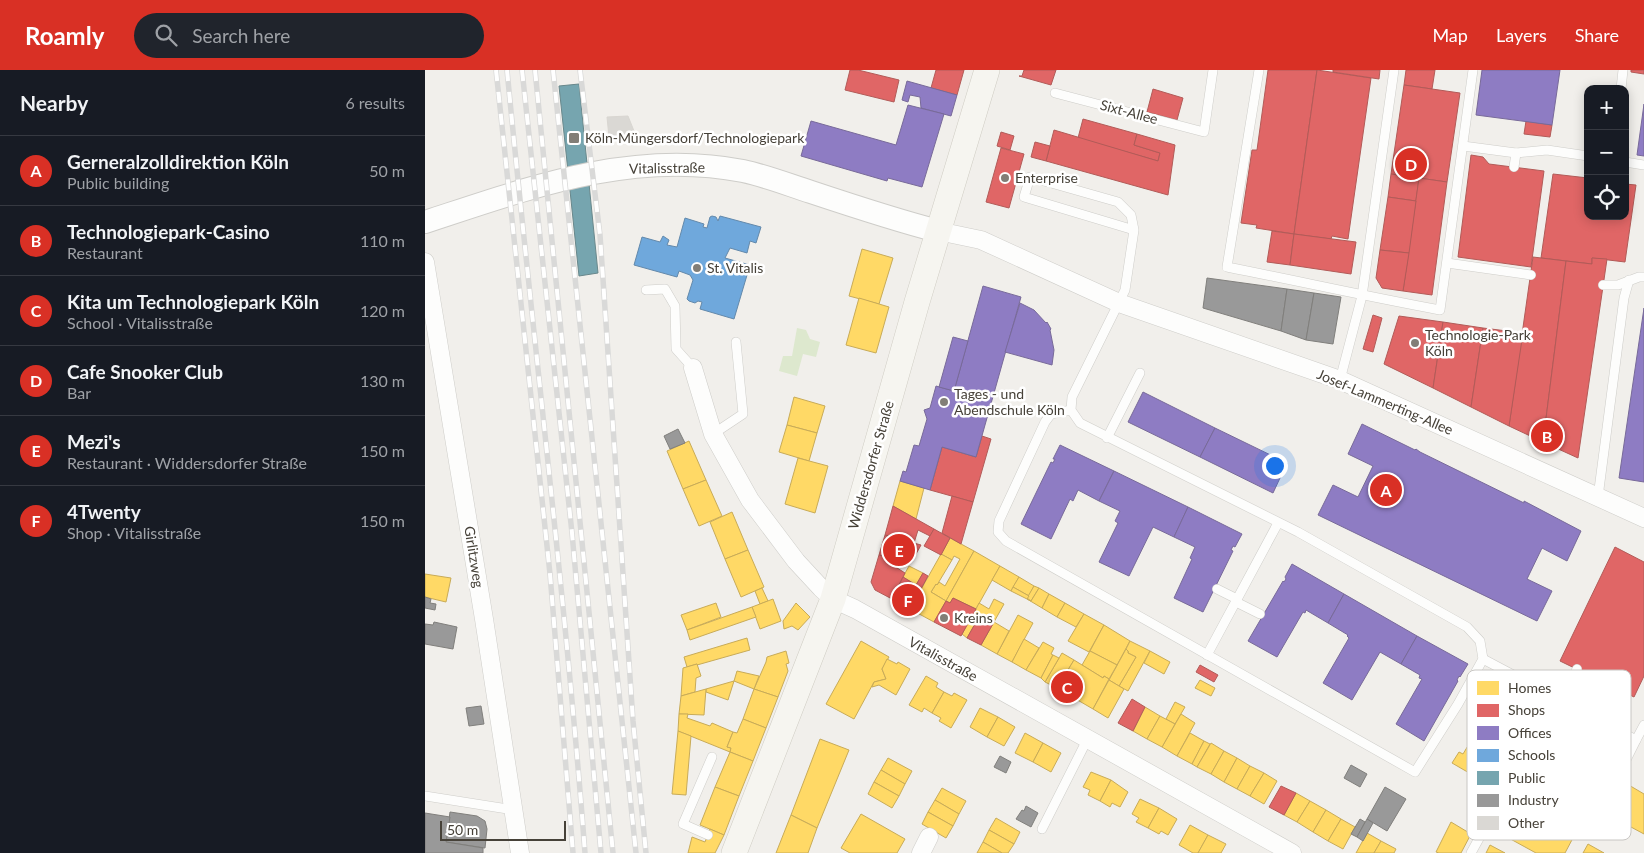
<!DOCTYPE html>
<meta charset="utf-8">
<style>
body{margin:0;font-family:Lato,sans-serif;background:#20242c;color:#f1f3f6}
.controls{position:absolute;right:15px;top:15px;display:grid;overflow:hidden;border-radius:10px;box-shadow:0 2px 12px #0003}
.controls button{width:45px;height:45px;display:grid;place-items:center;padding:0;border:0;border-bottom:1px solid #363941;background:#171b24;color:#f1f3f6;font:25px sans-serif}
.scale{position:absolute;left:15px;bottom:12px;width:126px;box-sizing:border-box;padding-left:5px;border:2px solid #464138;border-top:0;font-size:14px;line-height:18px;white-space:nowrap;color:#464138;-webkit-text-stroke:4px #fff;paint-order:stroke}
.you{position:absolute;left:849px;top:395px;width:18px;height:18px;margin:-12px;border:4px solid #fff;border-radius:50%;background:#1a73e8;box-shadow:0 0 0 8px #1a73e833}
.badge{display:grid;place-items:center;width:32px;height:32px;border-radius:50%;background:#d93025;color:#fff;font-size:16px;font-weight:700}
.pin{position:absolute;translate:-50% -50%;border:2px solid #fff;box-shadow:0 1px 5px #0006}
.list{margin:0;padding:0;list-style:none}
h2{display:flex;justify-content:space-between;align-items:center;height:65px;margin:0;padding:0 20px;font-size:21px}
h2 small{font-size:16px;font-weight:400;color:#9ea1a6}
.list li{display:grid;grid-template-columns:32px 1fr auto;gap:15px;align-items:center;box-sizing:border-box;height:70px;padding:0 20px;border-top:1px solid #363941}
.list b{display:block;font-size:19px;white-space:nowrap}
.list p{margin:0;font-size:16px;white-space:nowrap;color:#9ea1a6}
.list em{font-size:16px;font-style:normal;color:#9ea1a6}
.icon{flex:none;width:28px;height:28px;fill:none;stroke:currentColor;stroke-width:2;stroke-linecap:round;stroke-linejoin:round}
.map{position:relative;flex:none;width:1219px;height:783px;overflow:hidden}
header{display:flex;align-items:center;gap:30px;box-sizing:border-box;height:70px;padding:0 25px;background:#d93025;color:#fff}
header strong{font-size:24px}
nav{display:flex;gap:28px;margin-inline-start:auto;font-size:18px}
.search{width:350px;height:45px;background:#20242c;display:flex;align-items:center;gap:12px;box-sizing:border-box;padding:0 18px;border-radius:28px;color:#9ea1a6;font-size:19px}
main{display:flex}
aside{flex:1;background:#171b24}
.map>svg:first-child{display:block}
.green{fill:#dde8ce}
.homes{fill:#ffd966;stroke:#c8ab58}
.shops{fill:#e06666;stroke:#b25b58}
.offices{fill:#8e7cc3;stroke:#786a99}
.schools{fill:#6fa8dc;stroke:#6389ab}
.public{fill:#76a5af;stroke:#68878b}
.industry{fill:#999;stroke:#807f7c}
.building{fill:#dad8d4;stroke:#d9d6d1}
.lines{fill:none;stroke-linecap:round;stroke-linejoin:round}
.service-casing{stroke:#cecdc9;stroke-width:10}
.minor-casing{stroke:#cecdc9;stroke-width:19}
.tertiary-casing{stroke:#cecdc9;stroke-width:24}
.secondary-casing{stroke:#cfccc3;stroke-width:26}
.service{stroke:#fdfdfc;stroke-width:9}
.minor{stroke:#fdfdfc;stroke-width:18}
.tertiary{stroke:#fdfdfc;stroke-width:22}
.secondary{stroke:#f6f5f0;stroke-width:25}
.rail-casing{stroke:#d9d9d8;stroke-width:5.5}
.rail{stroke:#fff;stroke-width:4;stroke-dasharray:11;stroke-linecap:butt}
.poi-dot{fill:#827e77;stroke:#fff;stroke-width:2}
.labels{text-anchor:middle;stroke-width:5;stroke-linejoin:round;paint-order:stroke}
.street-label{font-size:14px;fill:#464138;stroke:#fff}
.poi-label{font-size:14px;fill:#464138;stroke:#fff;text-anchor:start}
.key{fill:#fff;stroke:#c8c6c3;stroke-width:1}
.key-label{font-size:14px;fill:#464138}
</style>
<header>
<strong>Roamly</strong>
<div class="search"><svg class="icon" aria-label="search" viewBox="0 0 24 24"><circle cx="10" cy="10" r="6"/><path d="M15 15l6 6"/></svg>Search here</div>
<nav><a>Map</a><a>Layers</a><a>Share</a></nav>
</header>
<main>
<aside>
<h2>Nearby<small>6 results</small></h2>
<ul class="list">
<li><span class="badge">A</span><div><b>Gerneralzolldirektion Köln</b><p>Public building</p></div><em>50 m</em></li>
<li><span class="badge">B</span><div><b>Technologiepark-Casino</b><p>Restaurant</p></div><em>110 m</em></li>
<li><span class="badge">C</span><div><b>Kita um Technologiepark Köln</b><p>School · Vitalisstraße</p></div><em>120 m</em></li>
<li><span class="badge">D</span><div><b>Cafe Snooker Club</b><p>Bar</p></div><em>130 m</em></li>
<li><span class="badge">E</span><div><b>Mezi's</b><p>Restaurant · Widdersdorfer Straße</p></div><em>150 m</em></li>
<li><span class="badge">F</span><div><b>4Twenty</b><p>Shop · Vitalisstraße</p></div><em>150 m</em></li>
</ul>
</aside>
<div class="map">
<svg width="1219" height="783" viewBox="0 0 1219 783">
<rect width="100%" height="100%" fill="#f1efeb"/>
<path class="green" d="M372,258l9,2 4,9 10,3 -4,15 -13,-3 -6,22 -18,-5 4,-15h9z"/>
<g class="homes">
<path d="M437,179l31,9 -14,46 -30,-8z"/>
<path d="M434,228l30,9 -13,46 -30,-8z"/>
<path d="M369,327l31,9 -8,27 -30,-8z"/>
<path d="M362,355l30,8 -8,28 -30,-9z"/>
<path d="M264,371l17,39 -23,9 -16,-38z"/>
<path d="M373,388l30,8 -13,47 -30,-9z"/>
<path d="M281,410l16,36 -23,10 -16,-37z"/>
<path d="M475,411l24,7 -8,31 -23,-13z"/>
<path d="M307,442l16,38 -23,9 -15,-37z"/>
<path d="M525,468l24,13 -28,50 -15,-9 5,-8 1,1 2,-3 6,4 15,-27 -6,-3 -2,4 -11,-6z"/>
<path d="M323,480l16,37 -23,10 -16,-38z"/>
<path d="M549,481l26,15 -24,43 -23,-11 -3,5 -4,-2z"/>
<path d="M516,484l11,6 -15,25 -1,-1 -5,8 15,9 -12,21 -24,-13z"/>
<path d="M484,496l14,7 -7,12 -13,-8z"/>
<path d="M575,496l19,11 -8,14 -19,-11z"/>
<path d="M0,504l26,4 -5,24 -21,-5z"/>
<path d="M594,507l15,9 -5,10 -16,-9z"/>
<path d="M609,516l5,2 -8,13 -4,-3z"/>
<path d="M588,517l16,9 -2,3 -16,-8z"/>
<path d="M337,518l6,13 -8,3 -5,-13z"/>
<path d="M614,518l10,6 -7,14 -15,-9 4,2z"/>
<path d="M624,524l16,9 -8,14 -15,-9z"/>
<path d="M348,529l8,22 -21,8 -8,-22z"/>
<path d="M569,529l10,5 -10,18 -19,-11 4,-8 10,6z"/>
<path d="M291,533l5,14 -34,13 -6,-15z"/>
<path d="M371,533l14,14 -12,13 -6,-4 -8,3 -1,-8z"/>
<path d="M640,533l19,11 -8,13 -19,-10z"/>
<path d="M327,537l4,10 -66,23 -3,-10z"/>
<path d="M550,541l5,4 -13,23 -5,-4z"/>
<path d="M659,544l20,11 -15,27 -21,-11z"/>
<path d="M593,545l15,8 -21,39 -15,-8z"/>
<path d="M569,552l15,9 -12,23 -16,-9z"/>
<path d="M679,555l26,16 -13,24 -27,-14z"/>
<path d="M322,568l3,12 -53,15v-1l-10,3 -3,-10z"/>
<path d="M599,569l15,9 -13,22 -14,-8z"/>
<path d="M436,571l28,16 -7,12 4,10 -12,3 -20,37 -28,-15z"/>
<path d="M705,571l20,10 -22,40 -9,-5 17,-29 -8,-4v-2l-2,-2z"/>
<path d="M618,572l11,6 -3,6 2,1 -12,23 -15,-8z"/>
<path d="M701,579l2,2v2l8,4 -17,29 -10,-6z"/>
<path d="M361,581l3,12 -3,1 2,7 -10,26 -24,-8 12,-27 1,-5z"/>
<path d="M665,581l27,14 -8,14 -5,-3 -1,2 -21,-13z"/>
<path d="M725,581l20,11 -6,12 -20,-11z"/>
<path d="M637,583l12,7 -17,28 -12,-6z"/>
<path d="M628,585l6,3 -14,24 -4,-4z"/>
<path d="M462,589l10,5 1,-2 12,7 -14,26 -17,-10 -7,2 2,-5 12,-3 -4,-10z"/>
<path d="M649,590l29,18 1,-2 5,3 -16,30 -36,-21z"/>
<path d="M272,594l4,12 -5,2 -1,14 -14,4 2,-28z"/>
<path d="M312,601l22,5 -5,13 -20,-8z"/>
<path d="M501,606l12,7 -2,4 8,5 -12,21 -8,-5 -2,4 -13,-7z"/>
<path d="M684,610l15,9 -16,29 -15,-9z"/>
<path d="M775,610l15,8 -4,8 -16,-8z"/>
<path d="M309,611l-6,19 -22,-8v-3z"/>
<path d="M281,619l-2,26 -25,-1 2,-18z"/>
<path d="M329,619l24,8 -12,31 -23,-9z"/>
<path d="M519,622l8,4 2,-3 13,7 -16,28 -12,-7 2,-3 -9,-5z"/>
<path d="M750,632l10,5 -10,17 -9,-5z"/>
<path d="M720,637l15,9 -13,23 -14,-8z"/>
<path d="M555,638l18,9 -11,20 -17,-10z"/>
<path d="M1069,639l37,21 -6,12 -19,-11 -8,16 3,2 -12,22 -5,-3 -5,10 4,3 -31,-18 7,-11 4,2 12,-20 -5,-3 8,-13 8,5z"/>
<path d="M254,644h9l-1,4 23,8 2,-3 21,9 -6,15 4,1 -1,4 -52,-21z"/>
<path d="M756,644l14,9 -18,33 -15,-9z"/>
<path d="M735,646l15,8 -13,23 -15,-8z"/>
<path d="M573,647l17,10 -11,19 -17,-9z"/>
<path d="M318,649l23,9 -13,33 -23,-9 1,-4 -4,-1 6,-15 4,1z"/>
<path d="M253,661l13,5 -5,59 -14,-1z"/>
<path d="M600,663l18,10 -10,19 -18,-9z"/>
<path d="M765,663l14,8 -12,23 -15,-8z"/>
<path d="M395,669l29,11 -32,78 -26,-13z"/>
<path d="M779,671l6,3 -13,23 -5,-3z"/>
<path d="M618,673l18,10 -10,19 -18,-10z"/>
<path d="M786,673l13,8 -13,23 -14,-7z"/>
<path d="M799,681l13,7 -13,24 -13,-8z"/>
<path d="M305,682l23,9 -14,35 -24,-9z"/>
<path d="M463,688l24,13 -7,13 -24,-14z"/>
<path d="M812,688l13,8 -13,23 -13,-7z"/>
<path d="M825,696l14,7 -14,23 -13,-7z"/>
<path d="M456,700l24,14 -6,12 -25,-14z"/>
<path d="M666,702l20,8 -11,21 -12,-6 2,-5 -7,-3z"/>
<path d="M839,703l13,8 -13,23 -14,-8z"/>
<path d="M686,710l17,12 -8,15 -8,-4 -2,4 -10,-6z"/>
<path d="M1197,711l22,13v40l-28,-15 11,-20 -12,-7z"/>
<path d="M449,712l25,14 -7,12 -24,-14z"/>
<path d="M290,717l24,9 -15,39 -24,-10z"/>
<path d="M517,718l24,13 -7,13 -24,-14z"/>
<path d="M871,723l14,8 -13,21 -13,-7z"/>
<path d="M715,729l19,9 -11,20 -12,-6 3,-4 -7,-4z"/>
<path d="M510,730l24,14 -6,12 -25,-14z"/>
<path d="M885,731l16,9 -13,22 -16,-10z"/>
<path d="M1097,736l52,30 -9,17h-29l-31,-17z"/>
<path d="M734,738l18,11 -9,16 -7,-4 -2,3 -11,-6z"/>
<path d="M901,740l15,9 -13,22 -15,-9z"/>
<path d="M503,742l25,14 -7,12 -24,-14z"/>
<path d="M436,744l44,25 -8,14h-47l-9,-5z"/>
<path d="M366,745l26,13 -9,25h-32z"/>
<path d="M571,748l24,14 -6,12 -25,-14z"/>
<path d="M916,749l14,8 -12,22 -15,-8z"/>
<path d="M1026,752l20,12 -10,19h-22l-3,-1z"/>
<path d="M765,755l18,10 -10,18h-5l-14,-8z"/>
<path d="M285,759l14,6 -9,18h-27l4,-16 13,5z"/>
<path d="M564,760l25,14 -6,9h-6l-19,-11z"/>
<path d="M942,763l14,8 -7,12h-18z"/>
<path d="M783,765l18,9 -5,9h-23z"/>
<path d="M956,771l15,8 -2,4h-20z"/>
<path d="M558,772l19,11h-25z"/>
<path d="M1163,774l16,9h-21z"/>
<path d="M1065,775l15,8h-19z"/>
</g>
<g class="shops">
<path d="M425,0h8l41,10 -5,22 -49,-12z"/>
<path d="M511,0h28l-7,25 -26,-7z"/>
<path d="M599,0h32l-5,15 -32,-9h3z"/>
<path d="M843,0h49l-23,164 -38,-6 1,-3 -16,-2 11,-73h5z"/>
<path d="M892,0l54,8 -23,161 -16,-3 -1,3 -37,-5z"/>
<path d="M908,0h47l-1,9 -46,-7z"/>
<path d="M981,0h29l-3,19 -28,-4z"/>
<path d="M1206,0h13v4l-13,-2z"/>
<path d="M979,15l56,8 -13,89 -56,-8z"/>
<path d="M728,19l30,9 -6,22 -30,-8z"/>
<path d="M658,49l54,15 -3,11 26,8 -2,8 -80,-23z"/>
<path d="M1101,51l26,4 -2,12 -26,-3z"/>
<path d="M629,60l104,31 2,-8 -26,-8 3,-11 38,11 -7,50 -122,-34z"/>
<path d="M576,62l13,4 -4,14 -13,-4z"/>
<path d="M610,72l15,4 -4,15 -15,-4z"/>
<path d="M576,78l23,6 -15,54 -23,-6z"/>
<path d="M1046,85l12,2 6,7 55,7 -13,96 -73,-10z"/>
<path d="M966,104l28,4 -3,23 -28,-4z"/>
<path d="M1128,104l35,4v38h37v-32l11,1 -11,77 -33,-4v6l-51,-6z"/>
<path d="M994,108l28,4 -15,113 -29,-4z"/>
<path d="M963,127l28,4 -7,52 -29,-3z"/>
<path d="M847,161l22,3 -4,31 -23,-3z"/>
<path d="M869,164l62,8 -5,32 -61,-9z"/>
<path d="M955,180l29,3 -6,38 -21,-3 -6,-10z"/>
<path d="M1108,187l33,4 -23,181 -34,-16z"/>
<path d="M1167,188l15,1 -29,199 -35,-16 23,-181 26,3z"/>
<path d="M948,245l9,3 -9,34 -10,-3z"/>
<path d="M974,246l44,6 -10,66 -49,-24z"/>
<path d="M1018,252l40,6 -12,79 -38,-19z"/>
<path d="M1058,258l40,5 -14,93 -38,-19z"/>
<path d="M557,366l9,3 -18,63 -43,-12 12,-43 34,10z"/>
<path d="M527,426l21,6 -12,42 -19,-11z"/>
<path d="M468,436l41,23 -4,7 -12,-6 -4,13 -29,-8z"/>
<path d="M509,459l16,9 -9,17 -17,-9z"/>
<path d="M460,465l36,10 -10,18 -32,-8z"/>
<path d="M1190,477l29,15v114l-10,21 -74,-36z"/>
<path d="M454,485l17,4 -2,7 11,7 -13,26 -17,-9 -4,-8z"/>
<path d="M498,503l5,3 -18,33 -18,-10 11,-22 13,8z"/>
<path d="M528,528l23,11 -15,27 -27,-14 12,-21 4,2z"/>
<path d="M555,545l14,7 -13,23 -14,-7z"/>
<path d="M775,595l18,10 -4,7 -18,-10z"/>
<path d="M707,629l13,8 -12,24 -15,-8z"/>
<path d="M856,716l15,7 -12,22 -15,-8z"/>
</g>
<g class="offices">
<path d="M1057,0h78l-8,55 -76,-10z"/>
<path d="M482,11l50,14 -6,21 -30,-8 -1,-11 -10,-2 -2,7 -6,-2z"/>
<path d="M1219,34v52l-7,-1z"/>
<path d="M483,35l36,9 -22,73 -34,-9 -1,3 -86,-25 10,-35 85,24z"/>
<path d="M558,216l38,11 -45,160 -34,-10 -12,43 -30,-9 3,-10 3,1 8,-27 5,1 8,-27 -3,-9 6,-2 6,-22 18,5z"/>
<path d="M595,233l14,7 12,13 1,-1 4,7 -1,1 4,20 -2,15 -47,-13z"/>
<path d="M1219,238v174l-25,-4z"/>
<path d="M528,267l15,4 -14,50 -15,-4z"/>
<path d="M718,322l72,36 -15,29 -72,-35z"/>
<path d="M937,354l53,26 1,-1 4,3 104,51v-2l57,30 -14,30 -25,-13 -15,31 25,12 -15,30 -219,-106 15,-30 25,12 15,-31 -25,-12z"/>
<path d="M790,358l72,35 -14,30 -73,-36z"/>
<path d="M635,375l54,26 -15,30 -21,-11 -5,11 -3,-2 -19,40 -30,-15 30,-62 2,1 2,-4h-2z"/>
<path d="M689,401l74,36 -14,30 -21,-10 -24,49 -30,-14 19,-39 -3,-2 5,-10 -21,-10z"/>
<path d="M763,437l54,27 -7,13 -2,-1 -2,4 2,1 -30,61 -29,-14 18,-39 -2,-1 5,-11 -21,-10z"/>
<path d="M867,494l52,30 -16,29 -22,-13 -1,3 -2,-1 -26,45 -29,-16 35,-60 1,1 2,-3 -1,-2z"/>
<path d="M919,524l73,42 -16,28 -21,-12 -28,48 -29,-17 26,-45 -2,-2 1,-1 -20,-12z"/>
<path d="M992,566l51,28 -8,13 -1,-1 -2,4 1,1 -34,60 -28,-17 26,-45 -3,-1 1,-3 -19,-11z"/>
</g>
<path class="schools" d="M287,146l4,1 2,4 2,-5 41,11 -5,16 -6,-2 -3,12 -17,-5 -5,10 25,7 -16,54 -34,-10 2,-7 -4,-1 -3,2 -6,-2 -2,-2 6,-19 -3,-5 -11,-4 -2,6 -43,-12 8,-28 18,5 3,-6 6,4 -2,5 10,2 8,-29 19,6 -1,3 4,1 3,-11z"/>
<path class="public" d="M154,14l19,189 -19,3 -20,-190z"/>
<g class="industry">
<path d="M782,208l80,11 -6,42 -78,-23z"/>
<path d="M862,219l27,4 -8,47 -25,-9z"/>
<path d="M889,223l27,4 -8,47 -27,-4z"/>
<path d="M253,359l7,14 -15,6 -6,-13z"/>
<path d="M0,527l6,2 -1,4 6,1 -1,6 -10,-2z"/>
<path d="M9,552l23,5 -4,22 -28,-5v-20l8,1z"/>
<path d="M56,636l3,18 -15,2 -3,-18z"/>
<path d="M575,686l11,6 -5,11 -12,-6z"/>
<path d="M926,695l16,9 -7,13 -16,-9z"/>
<path d="M960,717l21,12 -19,32 -20,-12z"/>
<path d="M601,736l12,7 -7,14 -15,-8 6,-9 2,1z"/>
<path d="M25,742l27,4 8,5 2,8 -2,19 -39,-6z"/>
<path d="M0,743l25,4 -4,25 37,6v5h-58z"/>
<path d="M935,749l5,3 -8,15 -6,-3z"/>
<path d="M942,749l6,4 -10,18 -6,-4z"/>
</g>
<path class="building" d="M203,46l6,15 -5,4 -20,2 -2,-20z"/>
<g class="lines">
<defs>
<g id="service">
<path d="M834,0l-32,197c71,14 142,30 213,43l33,-240"/>
<path d="M1196,19l2,-19"/>
<path d="M630,23l149,39 9,-62"/>
<path d="M1038,76l53,7 31,-3 41,6"/>
<path d="M1200,92l19,3"/>
<path d="M1089,97l2,-14"/>
<path d="M1022,193l84,12"/>
<path d="M1178,215h15l21,-8h5"/>
<path d="M221,220l19,-1 10,17 1,43 17,19"/>
<path d="M915,310l22,-84 32,-226"/>
<path d="M646,340l-20,4 -6,8 -46,99 -1,11 8,9 409,231 43,-68 25,-45 -3,-18 -13,-14 -169,-95 -218,-109 -9,-13 1,-13 53,-107 9,-60 -3,-15 -13,-13 -88,-25 -6,20 110,33"/>
<path d="M288,364l30,-20 -7,-72"/>
<path d="M682,368l33,-65"/>
<path d="M1173,427l26,-199 5,-18"/>
<path d="M792,519l20,10"/>
<path d="M811,532l24,12"/>
<path d="M782,585l71,-132"/>
<path d="M1058,589l153,81 8,-15"/>
<path d="M1137,630l15,-31"/>
<path d="M1193,706l18,-36"/>
<path d="M0,726l89,14"/>
<path d="M617,759l46,-91"/>
<path d="M283,765l-25,-11 29,-67"/>
<path d="M1046,783l28,-51"/>
</g>
<g id="minor">
<path d="M513,161l43,9 138,63 221,77 304,138"/>
<path d="M0,192l59,357 36,234"/>
<path d="M268,298l20,66 37,66 46,61 25,27 12,11 22,10 437,244"/>
<path d="M496,783l8,-16"/>
</g>
<path id="tertiary" d="M0,152c104,-34 207,-73 318,-51 23,5 46,14 68,21 42,14 84,28 127,39"/>
<path id="secondary" d="M309,783l99,-254 84,-297 70,-232"/>
</defs>
<use href="#service" class="service-casing"/>
<use href="#minor" class="minor-casing"/>
<use href="#tertiary" class="tertiary-casing"/>
<use href="#secondary" class="secondary-casing"/>
<use href="#service" class="service"/>
<use href="#minor" class="minor"/>
<use href="#tertiary" class="tertiary"/>
<use href="#secondary" class="secondary"/>
<defs>
<g id="rail">
<path d="M71,0l54,504 23,279"/>
<path d="M82,0c25,261 58,521 78,783"/>
<path d="M97,0l50,463 29,320"/>
<path d="M110,0l78,783"/>
<path d="M128,0l83,783"/>
<path d="M155,0l20,165 33,486 13,132"/>
</g>
</defs>
<use href="#rail" class="rail-casing"/>
<use href="#rail" class="rail"/>
</g>
<g class="poi-dot">
<rect x="143" y="62" width="12" height="12" rx="2.5"/>
<circle cx="580" cy="108" r="5"/>
<circle cx="272" cy="198" r="5"/>
<circle cx="990" cy="273" r="5"/>
<circle cx="519" cy="332" r="5"/>
<circle cx="519" cy="548" r="5"/>
</g>
<g class="labels">
<g class="street-label">
<text transform="translate(704 42) rotate(15)" y="5">Sixt-Allee</text>
<text transform="translate(242 98) rotate(-1)" y="5">Vitalisstraße</text>
<text transform="translate(960 332) rotate(23)" y="5">Josef-Lammerting-Allee</text>
<text transform="translate(446 395) rotate(-74)" y="5">Widdersdorfer Straße</text>
<text transform="translate(49 487) rotate(81)" y="5">Girlitzweg</text>
<text transform="translate(518 589) rotate(29)" y="5">Vitalisstraße</text>
</g>
<g class="poi-label">
<text x="160" y="73">Köln-Müngersdorf/Technologiepark</text>
<text x="590" y="113">Enterprise</text>
<text x="282" y="203">St. Vitalis</text>
<text x="1000" y="270">Technologie-Park<tspan x="1000" dy="16">Köln</tspan></text>
<text x="529" y="329">Tages - und<tspan x="529" dy="16">Abendschule Köln</tspan></text>
<text x="529" y="553">Kreins</text>
</g>
</g>
<rect x="1042" y="600" width="164" height="170" rx="8" class="key"/>
<rect x="1052" y="611" width="22" height="14" fill="#ffd966"/>
<rect x="1052" y="634" width="22" height="13" fill="#e06666"/>
<rect x="1052" y="656" width="22" height="14" fill="#8e7cc3"/>
<rect x="1052" y="679" width="22" height="13" fill="#6fa8dc"/>
<rect x="1052" y="701" width="22" height="14" fill="#76a5af"/>
<rect x="1052" y="724" width="22" height="13" fill="#999"/>
<rect x="1052" y="746" width="22" height="14" fill="#dad8d4"/>
<g class="key-label">
<text x="1083" y="623">Homes</text>
<text x="1083" y="645">Shops</text>
<text x="1083" y="668">Offices</text>
<text x="1083" y="690">Schools</text>
<text x="1083" y="713">Public</text>
<text x="1083" y="735">Industry</text>
<text x="1083" y="758">Other</text>
</g>
</svg>
<div class="controls">
<button>+</button>
<button>−</button>
<button><svg class="icon" aria-label="locate" viewBox="0 0 24 24"><circle cx="12" cy="12" r="6"/><path d="M12 2v4M12 18v4M2 12h4M18 12h4"/></svg></button>
</div>
<div class="scale">50 m</div>
<div class="you"></div>
<div class="pin badge" style="left:961px;top:420px">A</div>
<div class="pin badge" style="left:1122px;top:366px">B</div>
<div class="pin badge" style="left:642px;top:617px">C</div>
<div class="pin badge" style="left:986px;top:94px">D</div>
<div class="pin badge" style="left:474px;top:480px">E</div>
<div class="pin badge" style="left:483px;top:530px">F</div>
</div>
</main>
